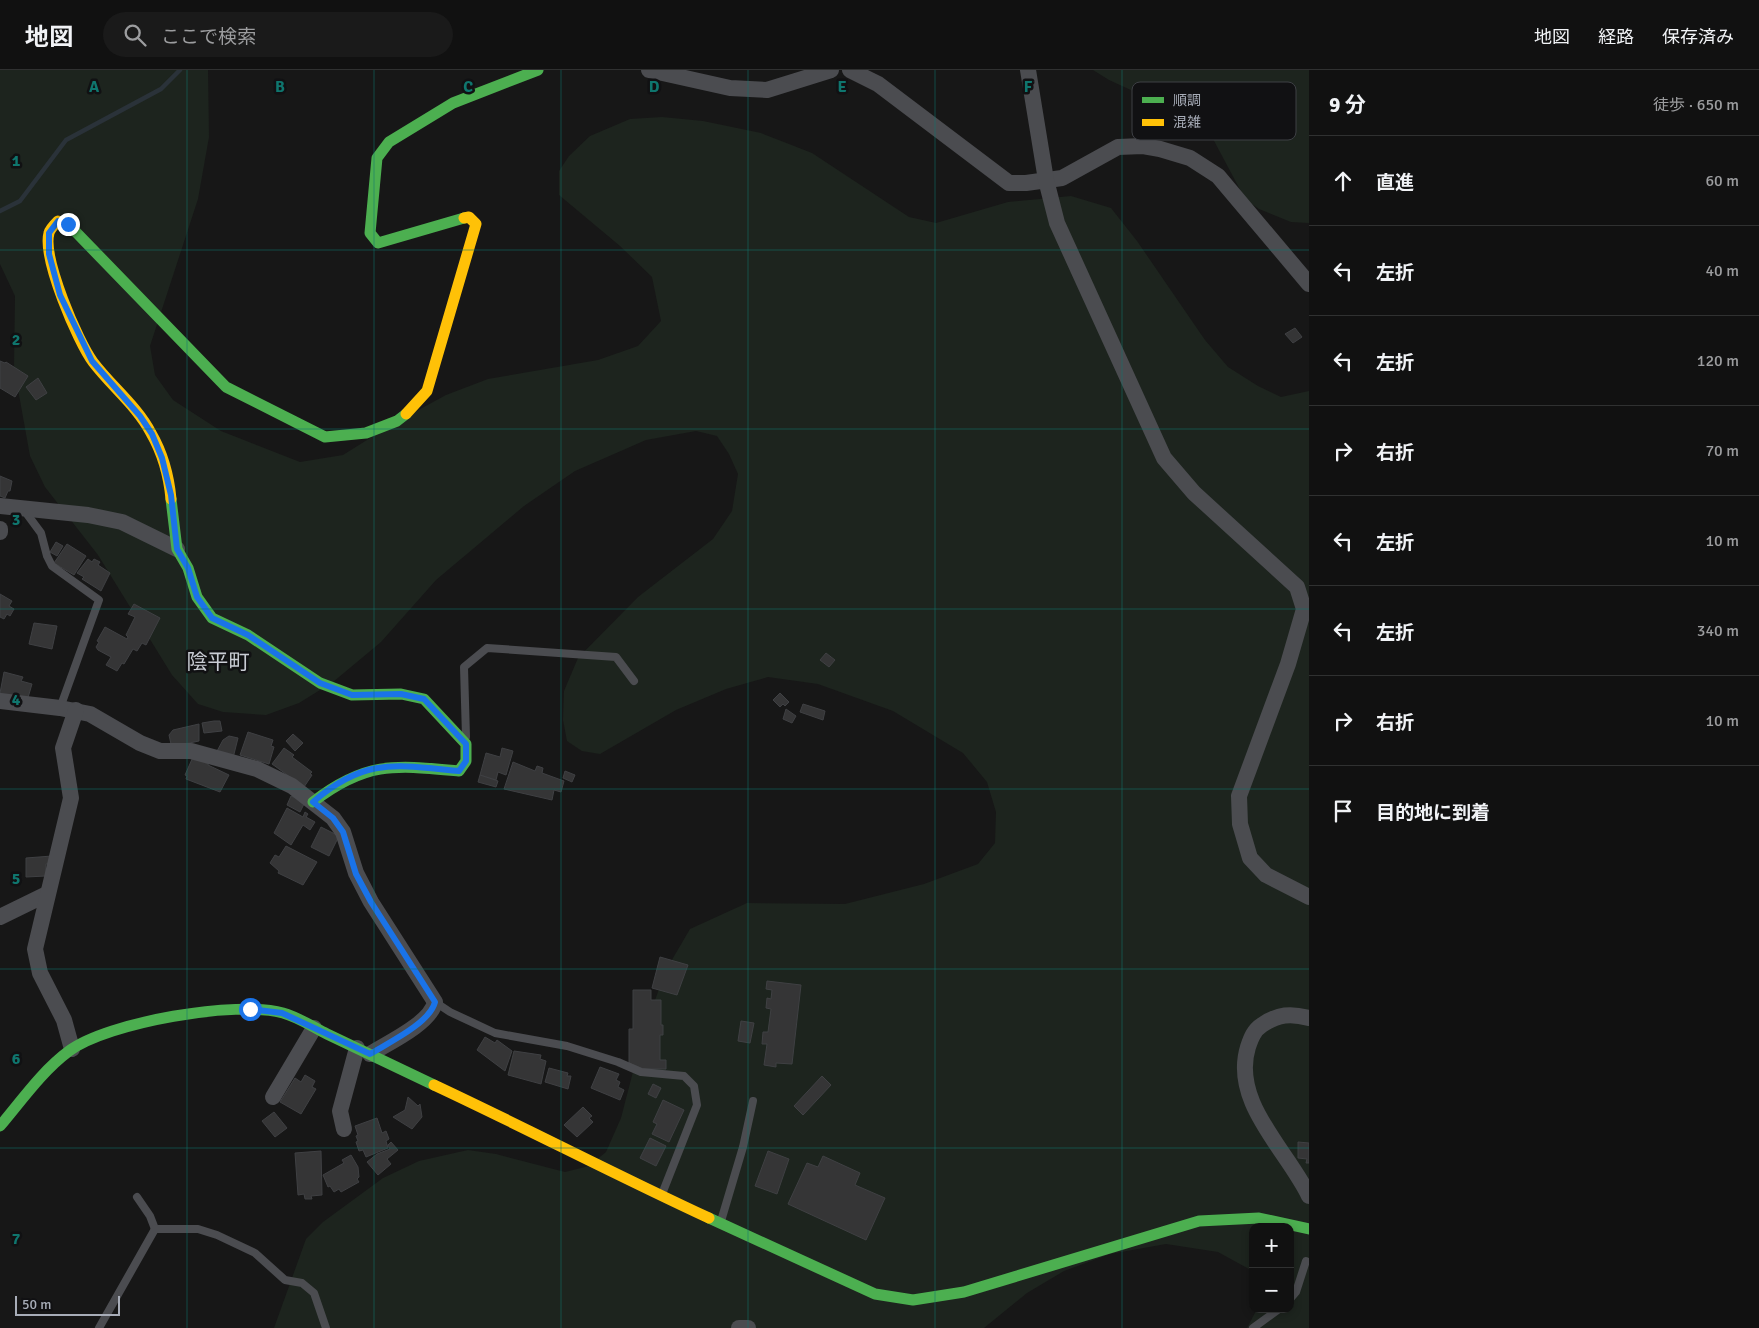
<!DOCTYPE html>
<html lang="ja">
<meta charset="utf-8">
<style>
body{margin:0;font-family:Signika,"Noto Sans JP",sans-serif;background:#1a1a1a;color:#f1f3f6}
.controls{position:absolute;right:15px;bottom:15px;display:grid;overflow:hidden;border-radius:10px;box-shadow:0 2px 8px #0003}
.controls button{width:45px;height:45px;display:grid;place-items:center;padding:0;border:0;border-bottom:1px solid #303131;background:#111;color:#f1f3f6;font:25px sans-serif}
.scale{position:absolute;left:15px;bottom:12px;width:105px;box-sizing:border-box;padding-left:5px;border:2px solid #a8adb8;border-top:0;font-size:14px;line-height:18px;white-space:nowrap;color:#a8adb8;-webkit-text-stroke:4px #111113;paint-order:stroke}
.stop{position:absolute;width:15px;height:15px;margin:-11px;border:4px solid #1a73e8;border-radius:50%;background:#fff}
.stop.end{background:#1a73e8;border-color:#fff;box-shadow:0 1px 5px #0008}
.list{margin:0;padding:0;list-style:none}
h2{display:flex;justify-content:space-between;align-items:center;height:65px;margin:0;padding:0 20px;font-size:21px}
h2 small{font-size:16px;font-weight:400;color:#9c9d9f}
.list li{display:grid;grid-template-columns:32px 1fr auto;gap:15px;align-items:center;box-sizing:border-box;height:90px;padding:0 20px;border-top:1px solid #303131}
.list b{display:block;font-size:19px;white-space:nowrap}
.list em{font-size:16px;font-style:normal;color:#9c9d9f}
.icon{flex:none;width:28px;height:28px;fill:none;stroke:currentColor;stroke-width:2;stroke-linecap:round;stroke-linejoin:round}
.map{position:relative;flex:none;width:1309px;height:1258px;overflow:hidden}
header{display:flex;align-items:center;gap:30px;box-sizing:border-box;height:70px;padding:0 25px;background:#111;border-bottom:1px solid #303131}
header strong{font-size:24px}
nav{display:flex;gap:28px;margin-inline-start:auto;font-size:18px}
.search{width:350px;height:45px;background:#1a1a1a;display:flex;align-items:center;gap:12px;box-sizing:border-box;padding:0 18px;border-radius:28px;color:#9c9d9f;font-size:19px}
main{display:flex}
aside{flex:1;background:#111}
.map>svg:first-child{display:block}
.green{fill:#1d241e}
.lines{fill:none;stroke-linecap:round;stroke-linejoin:round}
.stream{stroke:#2a3239;stroke-width:4.5}
.building{fill:#353536;stroke:#3f4043}
.lane{stroke:#4b4c50;stroke-width:8}
.street{stroke:#4b4c50;stroke-width:16}
.fast{stroke:#4caf50;stroke-width:11}
.slow{stroke:#ffc107;stroke-width:11}
.route{stroke:#1a73e8;stroke-width:6}
.grid{fill:none;stroke:#0f766e;stroke-width:1;stroke-opacity:0.55}
.labels{text-anchor:middle;stroke-width:5;stroke-linejoin:round;paint-order:stroke}
.quarter-label{font-size:21px;fill:#c9ccd4;stroke:#111113}
.key{fill:#111113;stroke:#3e4045;stroke-width:1}
.key-label{font-size:14px;fill:#a8adb8}
.grid-label{font-size:16px;text-anchor:middle;font-weight:bold;fill:#0f766e;stroke:#111113;stroke-width:5;stroke-linejoin:round;paint-order:stroke}
</style>
<header>
<strong>地図</strong>
<div class="search"><svg class="icon" aria-label="search" viewBox="0 0 24 24"><circle cx="10" cy="10" r="6"/><path d="M15 15l6 6"/></svg>ここで検索</div>
<nav><a>地図</a><a>経路</a><a>保存済み</a></nav>
</header>
<main>
<div class="map">
<svg width="1309" height="1258" viewBox="0 0 1309 1258">
<rect width="100%" height="100%" fill="#171717"/>
<g class="green">
<path d="M0,0h208l1,67 -11,62 -48,147 5,29 18,25 48,31 79,31 43,-7 48,-30 55,-30 42,-16 110,-19 40,-14 23,-25 -9,-44 -32,-31 -61,-51v-24l10,-15 21,-20 40,-17 32,-2 41,4 58,12 51,20 97,64 27,6 72,-21 63,-6 40,12 26,33 68,99 23,27 30,19 23,11 28,-6v937h-62l10,-19h33v-82h-37v51l-4,-9 -31,-17 -52,-8 -56,10 -46,17 -37,22 -43,35h-710l32,-89 17,-17 60,-44 36,-17 49,-11 28,4 69,18 24,-6 17,-14 15,-34 22,-85 23,-63 24,-41 57,-26 98,1 79,-20 54,-20 17,-21 1,-31 -9,-30 -24,-29 -70,-42 -75,-27 -50,-7 -42,12 -50,21 -76,44 -18,-3 -15,-10 -4,-21 1,-29 14,-33 60,-61 75,-58 19,-28 6,-37 -9,-20 -12,-18 -21,-5 -50,9 -71,31 -51,35 -88,74 -55,62 -48,40 -34,21 -33,12 -43,-3 -25,-8 -26,-29 -74,-120 -53,-68 -15,-31 -16,-89 1,-71 -15,-32z"/>
<path d="M1093,0h216v153l-18,-1 -32,-13 -14,-10 -33,-62 -13,-16 -90,-41z"/>
</g>
<g class="lines">
<path class="stream" d="M0,141l20,-10 46,-61 95,-51 19,-19"/>
</g>
<g class="building">
<path d="M1295,258l7,9 -9,6 -8,-9z"/>
<path d="M0,291l5,2 1,-1 22,14 -13,21 -15,-9z"/>
<path d="M38,308l9,15 -11,7 -10,-13z"/>
<path d="M0,406l12,5 -2,10h-2l-3,7 -5,-2z"/>
<path d="M56,472l7,4 -6,10 -7,-4z"/>
<path d="M67,474l19,12 -12,19 -20,-12z"/>
<path d="M88,489l4,3 2,-3 6,3 -2,3 12,8 -9,18 -19,-12 2,-2 -7,-4z"/>
<path d="M0,524l12,7 -3,5 5,3 -4,7 -3,-2 -3,5 -4,-2z"/>
<path d="M134,534l26,14 -14,27 -4,-2 -5,8 -4,-2 -9,15 -2,-1 -5,8 -11,-6 5,-8 -13,-7 -2,-3 3,-5 -2,-1 8,-14 22,12 1,-2 -2,-2 9,-18 -7,-3z"/>
<path d="M34,553l23,3 -5,23 -23,-5z"/>
<path d="M826,583l9,7 -6,7 -9,-7z"/>
<path d="M4,602l19,5 -2,4 11,3 -5,17 -27,-8z"/>
<path d="M780,623l9,9 -4,4 -2,-2 -3,3 -7,-7z"/>
<path d="M803,634l22,7 -2,9 -23,-8z"/>
<path d="M786,639l10,7 -4,7 -9,-4z"/>
<path d="M214,651h6l2,10 -18,2 -2,-10z"/>
<path d="M199,654v17l-24,5 -4,-2 -2,-9 4,-5z"/>
<path d="M248,662l25,8 -2,6 3,1 -5,17 -29,-9z"/>
<path d="M293,664l10,9 -8,8 -9,-10z"/>
<path d="M229,666l9,2 -5,20 -17,-5 7,-13z"/>
<path d="M284,678l10,7 -2,2 20,15 -2,2 2,1 -8,12 -32,-23z"/>
<path d="M502,678l11,3 -7,24 -8,-3 -2,8 -16,-5 6,-22 14,4z"/>
<path d="M193,687l16,4 -1,4 21,10 -9,17 -34,-13 1,-3 -2,-1z"/>
<path d="M513,692l22,9 2,-5 6,2 -1,5 22,8 -3,11 -7,-2 -2,10 -48,-11z"/>
<path d="M565,701l10,4 -3,7 -9,-4z"/>
<path d="M480,705l18,6 -2,6 -18,-5z"/>
<path d="M291,726l14,6 -5,10 -13,-7z"/>
<path d="M287,738l16,9 2,-5 3,2 -2,3 9,5 -5,8 -7,-5 -12,20 -17,-12z"/>
<path d="M321,757l18,9 -10,20 -18,-9z"/>
<path d="M286,776l31,16 -14,23 -25,-12 1,-2 -9,-8 5,-8 4,2z"/>
<path d="M52,786v8h-6v12l-20,1v-19z"/>
<path d="M660,887l28,8 -11,30 -25,-7z"/>
<path d="M767,911l34,4 -9,79 -16,-1v4l-12,-2 3,-21h-5l1,-12h5l3,-23 -5,-1 1,-10 4,1 1,-9 -6,-1z"/>
<path d="M633,920h18v10h10v25h2v10h-3v25h6v9h-23l-14,-6v-34h4z"/>
<path d="M741,951l13,2 -4,20 -12,-2z"/>
<path d="M485,967l10,6 2,-3 15,11 -7,20 -28,-21z"/>
<path d="M514,981l27,4 -1,4 6,2 -5,23 -33,-9z"/>
<path d="M600,997l19,7 -3,6 4,2 -2,5 6,3 -4,10 -29,-12z"/>
<path d="M549,998l19,5 -1,3h4l-3,13 -23,-7z"/>
<path d="M305,1005l10,6 -3,6 4,2 -15,25 -21,-12 15,-24 6,4z"/>
<path d="M822,1006l9,9 -28,30 -9,-9z"/>
<path d="M653,1014l8,4 -5,10 -8,-4z"/>
<path d="M408,1027l10,9 2,-2 2,13 -10,12 -19,-12 12,-7z"/>
<path d="M663,1030l21,10 -15,32 -17,-8 5,-10 -4,-2z"/>
<path d="M583,1037l9,9 -3,2 4,4 -16,15 -13,-12z"/>
<path d="M274,1042l13,16 -12,9 -13,-16z"/>
<path d="M377,1048l5,15 4,-2 3,8 -3,2 2,7 -22,9 -3,-7 -4,1 -3,-9 2,-1 -2,-5 2,-1 -3,-9z"/>
<path d="M650,1068l16,8 -10,20 -16,-8z"/>
<path d="M391,1072l7,8 -11,9 4,5 -13,11 -11,-13 10,-8 13,-5 -2,-4z"/>
<path d="M1298,1072l11,1v20h-3l1,-4 -9,-1z"/>
<path d="M321,1081l1,44 -11,1 1,3h-7l-1,-5 -6,1 -3,-42z"/>
<path d="M768,1081l21,8 -12,35 -22,-8z"/>
<path d="M351,1085l7,12 1,10 -2,2 2,3 -18,10 -2,-3 -5,3 -4,-6 -2,1 -5,-12 21,-12 -2,-3z"/>
<path d="M823,1086l37,17 -5,12 30,13 -19,42 -78,-36 19,-41 11,4z"/>
</g>
<g class="lines">
<g class="lane">
<path d="M24,440l17,23 6,23 5,10 47,34 -39,108"/>
<path d="M466,667l-2,-70 23,-19 129,9 18,24"/>
<path d="M435,932l15,10 45,21 72,13 51,16 23,10 43,4 10,10 3,19 -35,89"/>
<path d="M137,1127l13,19 5,13h43l19,6 38,18 30,27 17,3 12,10 12,35"/>
<path d="M721,1151l22,-74 10,-46"/>
<path d="M1290,1229l6,-7 10,-31"/>
<path d="M99,1258l56,-99"/>
<path d="M1253,1258l26,-19"/>
</g>
<g class="street">
<path d="M649,0l81,18 37,2 64,-20"/>
<path d="M850,0l28,14 131,99h17l36,-5 56,-31 25,-1 17,3 30,9 28,18 91,108"/>
<path d="M1028,0l18,110 11,43 107,235 30,35 103,94 7,22 -16,55 -49,132 1,28 10,34 16,17 43,22"/>
<path d="M0,436l88,9 34,7 55,27"/>
<path d="M0,459v3"/>
<path d="M0,631l60,7 30,6 50,29 20,8h31l66,18 35,17 41,32 10,14 13,41 15,29 64,100c-4,21 -47,41 -65,52"/>
<path d="M0,847l47,-23"/>
<path d="M1309,948c-18,-5 -31,-4 -47,7 -8,5 -11,13 -14,22 -17,55 39,103 61,149"/>
<path d="M72,979l-8,-29 -24,-47 -5,-24 36,-151 -8,-50 13,-38"/>
<path d="M273,1027l41,-69"/>
<path d="M344,1059l-4,-18 17,-63"/>
<path d="M739,1258h9"/>
</g>
<g class="fast">
<path d="M464,148l-86,25 -8,-10 7,-75 12,-16 64,-39 85,-33"/>
<path d="M71,157l155,160 99,50 41,-4 31,-12 9,-7"/>
<path d="M171,429l6,50 11,19 9,29 15,21 36,17 72,48 32,12 49,-1 23,5 42,45v17l-7,10c-64,-6 -93,-10 -146,31"/>
<path d="M0,1056c22,-26 42,-55 69,-75 39,-29 168,-51 214,-38 15,4 30,14 44,21 36,17 71,34 107,51"/>
<path d="M709,1148l166,76 38,6 51,-8 235,-71 60,-3 50,11"/>
</g>
<g class="slow">
<path d="M71,157l-13,-6c-3,3 -8,8 -9,12 -7,25 29,109 44,129 19,25 44,44 58,71 11,19 18,44 20,66"/>
<path d="M406,344l21,-23 49,-167 -7,-7 -5,1"/>
<path d="M434,1015c92,43 182,90 275,133"/>
</g>
</g>
<g class="lines">
<path class="route" d="M68,154l-10,-3 -9,12v21l11,41 32,66 48,55 12,18 10,24 9,37 6,54 11,19 9,29 15,21 36,17 72,48 32,12 49,-1 23,5 42,45v17l-7,10c-63,-6 -94,-14 -146,31l20,16 10,14 13,42 15,28 64,100c-5,21 -47,41 -65,52l-88,-41 -32,-4"/>
</g>
<path class="grid" d="M187,0v1258M374,0v1258M561,0v1258M748,0v1258M935,0v1258M1122,0v1258M0,180h1309M0,359h1309M0,539h1309M0,719h1309M0,899h1309M0,1078h1309"/>
<g class="labels">
<g class="quarter-label">
<text x="218" y="599">陰平町</text>
</g>
</g>
<rect x="1132" y="12" width="164" height="58" rx="8" class="key"/>
<rect x="1142" y="27" width="22" height="6" fill="#4caf50"/>
<rect x="1142" y="49" width="22" height="7" fill="#ffc107"/>
<g class="key-label">
<text x="1173" y="35">順調</text>
<text x="1173" y="57">混雑</text>
</g>
<g class="grid-label">
<text x="94" y="22">A</text>
<text x="280" y="22">B</text>
<text x="468" y="22">C</text>
<text x="654" y="22">D</text>
<text x="842" y="22">E</text>
<text x="1028" y="22">F</text>
<text x="16" y="96">1</text>
<text x="16" y="275">2</text>
<text x="16" y="455">3</text>
<text x="16" y="635">4</text>
<text x="16" y="814">5</text>
<text x="16" y="994">6</text>
<text x="16" y="1174">7</text>
</g>
</svg>
<div class="controls">
<button>+</button>
<button>−</button>
</div>
<div class="scale">50 m</div>
<div class="stop" style="left:250px;top:939px"></div>
<div class="stop end" style="left:68px;top:154px"></div>
</div>
<aside>
<h2>9 分<small>徒歩 · 650 m</small></h2>
<ul class="list">
<li><svg class="icon" aria-label="ahead" viewBox="0 0 24 24"><path d="M12 20V5M6 11l6-6 6 6"/></svg><div><b>直進</b></div><em>60 m</em></li>
<li><svg class="icon" aria-label="left" viewBox="0 0 24 24"><path d="M17 20v-9H6M10 6l-5 5 5 5"/></svg><div><b>左折</b></div><em>40 m</em></li>
<li><svg class="icon" aria-label="left" viewBox="0 0 24 24"><path d="M17 20v-9H6M10 6l-5 5 5 5"/></svg><div><b>左折</b></div><em>120 m</em></li>
<li><svg class="icon" aria-label="right" viewBox="0 0 24 24"><path d="M7 20v-9h11M14 6l5 5-5 5"/></svg><div><b>右折</b></div><em>70 m</em></li>
<li><svg class="icon" aria-label="left" viewBox="0 0 24 24"><path d="M17 20v-9H6M10 6l-5 5 5 5"/></svg><div><b>左折</b></div><em>10 m</em></li>
<li><svg class="icon" aria-label="left" viewBox="0 0 24 24"><path d="M17 20v-9H6M10 6l-5 5 5 5"/></svg><div><b>左折</b></div><em>340 m</em></li>
<li><svg class="icon" aria-label="right" viewBox="0 0 24 24"><path d="M7 20v-9h11M14 6l5 5-5 5"/></svg><div><b>右折</b></div><em>10 m</em></li>
<li><svg class="icon" aria-label="arrive" viewBox="0 0 24 24"><path d="M6 21V4h12l-3 4 3 4H6"/></svg><div><b>目的地に到着</b></div></li>
</ul>
</aside>
</main>
